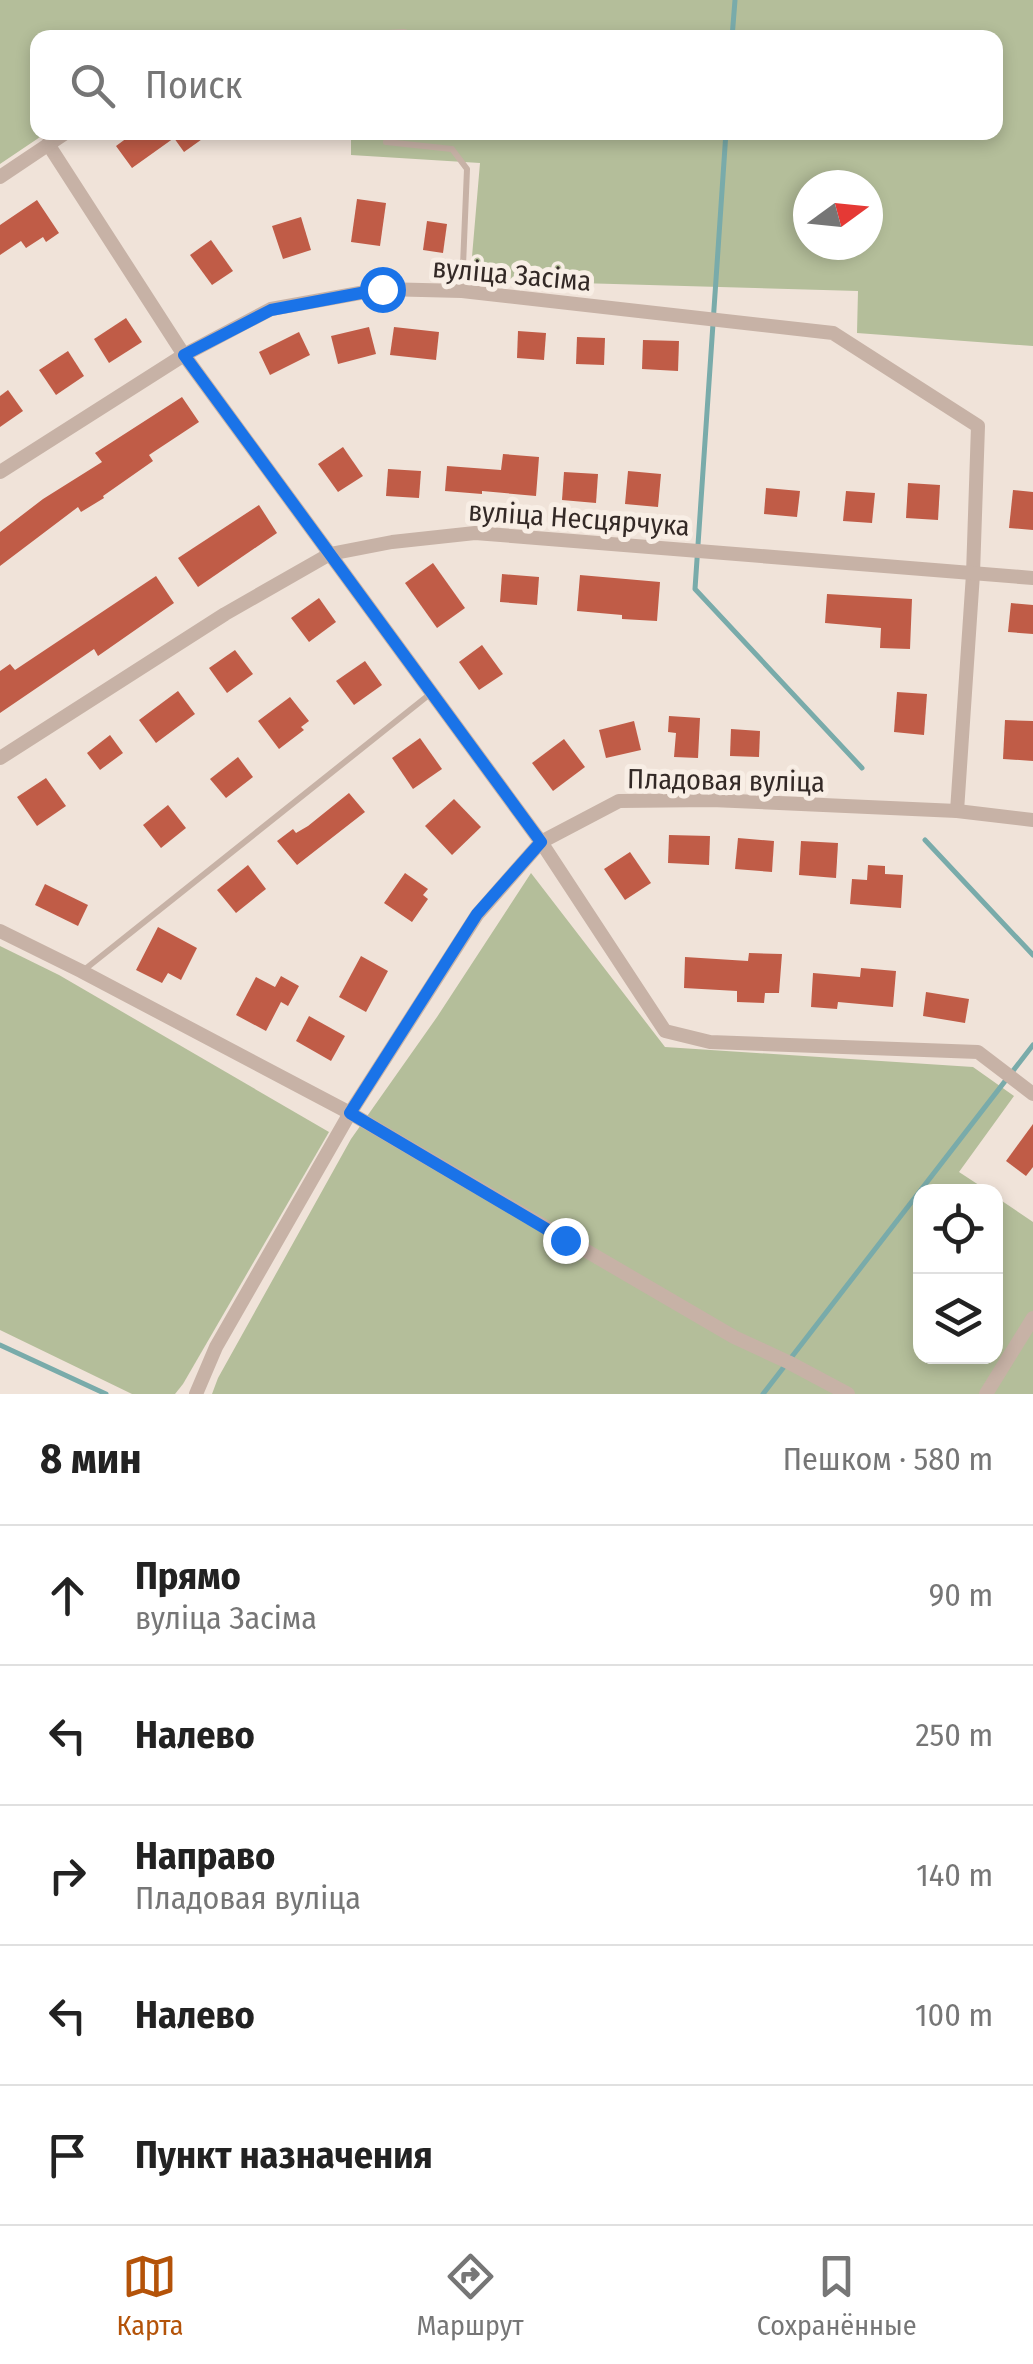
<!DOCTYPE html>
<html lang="ru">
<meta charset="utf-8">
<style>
body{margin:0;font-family:"Fira Sans Condensed",sans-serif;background:#f2f2f2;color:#222}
.controls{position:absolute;right:30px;bottom:30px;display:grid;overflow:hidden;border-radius:20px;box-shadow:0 5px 15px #0003}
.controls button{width:90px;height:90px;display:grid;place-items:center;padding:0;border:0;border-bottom:2px solid #e0e0e0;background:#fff;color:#222;font:50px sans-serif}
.compass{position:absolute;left:793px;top:170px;width:90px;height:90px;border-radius:50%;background:#fff;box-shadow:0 5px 15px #0003;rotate:75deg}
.stop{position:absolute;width:30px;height:30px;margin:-22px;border:8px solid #1a73e8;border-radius:50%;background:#fff}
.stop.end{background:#1a73e8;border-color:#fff;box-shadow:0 2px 10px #0008}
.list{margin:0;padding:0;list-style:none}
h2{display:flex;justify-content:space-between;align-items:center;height:130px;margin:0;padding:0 40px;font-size:42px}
h2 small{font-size:32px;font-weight:400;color:#767676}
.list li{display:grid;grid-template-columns:65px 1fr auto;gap:30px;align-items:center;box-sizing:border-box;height:140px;padding:0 40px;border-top:2px solid #e0e0e0}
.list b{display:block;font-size:38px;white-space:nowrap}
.list p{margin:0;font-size:32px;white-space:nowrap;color:#767676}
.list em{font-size:32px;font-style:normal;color:#767676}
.icon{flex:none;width:55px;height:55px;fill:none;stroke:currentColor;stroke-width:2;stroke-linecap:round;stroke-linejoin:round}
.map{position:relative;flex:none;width:1033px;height:1394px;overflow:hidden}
.search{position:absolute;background:#fff;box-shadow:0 5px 15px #0003;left:30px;right:30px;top:30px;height:110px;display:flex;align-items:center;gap:25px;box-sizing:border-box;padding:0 35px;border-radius:20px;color:#767676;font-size:38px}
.sheet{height:830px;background:#fff}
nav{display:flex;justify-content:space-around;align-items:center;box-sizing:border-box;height:140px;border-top:2px solid #e0e0e0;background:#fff;font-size:28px;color:#767676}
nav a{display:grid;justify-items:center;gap:5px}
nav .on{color:#b45309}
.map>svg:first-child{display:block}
.green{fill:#b4be9a;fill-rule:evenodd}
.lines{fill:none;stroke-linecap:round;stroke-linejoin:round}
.stream{stroke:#79abaa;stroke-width:5}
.building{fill:#c05c47}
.service{stroke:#c7b2a6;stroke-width:6}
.minor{stroke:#c7b2a6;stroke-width:14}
.route{stroke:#1a73e8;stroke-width:12}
.labels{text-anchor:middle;stroke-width:10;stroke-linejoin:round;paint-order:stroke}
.street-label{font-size:28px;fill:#332926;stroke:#f8eee5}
</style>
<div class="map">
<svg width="1033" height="1394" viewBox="0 0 1033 1394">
<rect width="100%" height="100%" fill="#f0e3d9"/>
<g class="green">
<path d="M0,0h1033v346l-176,-13 1,-42 -388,-11 10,-117 -129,-8v-23h645v-94h-644l-1,-6 -56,6h-257v94l8,1 -46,31zM808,185h60v60h-60z"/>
<path d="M531,873l134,174 308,20 41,29 -55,76 29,19 -68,1v164h76v-159l37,25v172h-821l6,-16 133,-239 86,-122z"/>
<path d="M0,946l59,29 270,157 -146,252 -8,10h-43l-132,-64z"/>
</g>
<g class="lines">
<g class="stream">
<path d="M732,38l3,-38"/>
<path d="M726,132l-31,457 167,179"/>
<path d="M925,840l108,115"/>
<path d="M0,1345l106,49"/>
<path d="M763,1394l270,-349"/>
</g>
</g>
<g class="building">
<path d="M135,132h77l-28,20 -10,-14 -42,30 -16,-22z"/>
<path d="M357,199l29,4 -6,43 -29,-4z"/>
<path d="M37,200l22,33 -13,9 -3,-5 -17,11 -5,-7 -21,14v-30z"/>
<path d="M301,217l10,33 -28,9 -11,-33z"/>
<path d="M427,221l20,3 -4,29 -20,-3z"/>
<path d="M211,240l22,31 -21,14 -22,-30z"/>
<path d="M126,318l16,24 -33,21 -15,-24z"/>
<path d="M369,327l7,27 -38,10 -7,-28z"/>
<path d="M394,327l45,5 -3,28 -46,-5z"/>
<path d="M518,331l28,2 -2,27 -27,-2z"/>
<path d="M299,332l11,23 -40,20 -11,-23z"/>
<path d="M577,337l28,1 -1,27 -28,-1z"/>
<path d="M643,340l36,1 -1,30 -36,-2z"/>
<path d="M68,351l16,25 -28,19 -17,-25z"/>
<path d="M8,390l15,21 -23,16v-31z"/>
<path d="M182,397l17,25 -50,33 4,6 -50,35 1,2 -23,14 -3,-5 -78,59v-34l43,-33 59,-37 -7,-9z"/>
<path d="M343,447l20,29 -25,16 -20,-28z"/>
<path d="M503,454l36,3 -3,39 -54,-5v3l-37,-3 2,-25 54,4z"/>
<path d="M388,469l33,2 -2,27 -33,-2z"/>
<path d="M628,471l33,3 -3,33 -33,-3z"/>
<path d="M564,472l34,2 -2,29 -34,-3z"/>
<path d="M908,483l32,2 -2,35 -32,-2z"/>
<path d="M766,488l34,3 -3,26 -33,-3z"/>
<path d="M1013,490l20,2v38l-24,-2z"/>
<path d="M846,491l29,2 -3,30 -29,-2z"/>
<path d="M259,505l18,28 -79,54 -20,-29z"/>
<path d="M433,563l32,45 -28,20 -32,-45z"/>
<path d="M502,574l37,3 -2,28 -37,-3z"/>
<path d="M580,575l80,7 -3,39 -35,-2v-4l-45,-4z"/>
<path d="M156,576l18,27 -76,53 -4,-7 -94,64v-42l10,-7 5,6z"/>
<path d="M827,594l85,5 -2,50 -30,-1 1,-20 -56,-5z"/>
<path d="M319,598l17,24 -27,20 -18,-24z"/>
<path d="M1011,603l22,2v29l-25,-2z"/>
<path d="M482,645l21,29 -24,16 -20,-28z"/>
<path d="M235,650l18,24 -26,19 -18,-25z"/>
<path d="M365,661l17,24 -28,20 -18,-24z"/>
<path d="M178,691l17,23 -39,29 -17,-23z"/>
<path d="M897,692l30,2 -3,41 -30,-3z"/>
<path d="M290,697l19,24 -8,6 3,3 -25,19 -21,-28z"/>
<path d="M669,716l31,2 -2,40 -24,-1 2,-24 -8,-1z"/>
<path d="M1005,720l28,1v40l-30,-2z"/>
<path d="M634,721l7,29 -35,8 -7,-28z"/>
<path d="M731,729l29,2 -1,26 -29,-1z"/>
<path d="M110,735l13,18 -23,17 -13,-17z"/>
<path d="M420,738l22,31 -29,20 -21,-31z"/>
<path d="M564,739l21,28 -32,24 -21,-28z"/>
<path d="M238,757l15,20 -27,21 -16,-19z"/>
<path d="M46,778l20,28 -29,20 -20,-29z"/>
<path d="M349,793l16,19 -68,53 -20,-24 16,-12 3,4 12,-7z"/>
<path d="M454,799l27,28 -29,28 -27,-29z"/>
<path d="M168,805l18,23 -25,20 -18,-23z"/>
<path d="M669,835l41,1 -1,29 -41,-2z"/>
<path d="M738,838l36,3 -2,31 -37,-3z"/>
<path d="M801,841l37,2 -2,35 -37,-3z"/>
<path d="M630,852l21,31 -26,17 -21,-31z"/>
<path d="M248,865l18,24 -30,24 -19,-23z"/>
<path d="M868,865l17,1v8l18,1 -2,33 -51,-4 2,-25 15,1z"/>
<path d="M405,873l23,16 -5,6 5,4 -16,23 -28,-19z"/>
<path d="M45,884l43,21 -10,21 -43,-21z"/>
<path d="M158,927l39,21 -16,32 -13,-7 -6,10 -26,-13z"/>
<path d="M749,953l33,1 -3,39h-14l-1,10 -27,-1v-11l-53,-3 1,-31 63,4z"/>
<path d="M361,956l27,15 -22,41 -27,-15z"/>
<path d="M861,968l35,3 -3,36 -55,-5 -1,7 -26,-2 2,-34 47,4z"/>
<path d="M281,976l18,10 -11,20 -7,-4 -15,29 -30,-16 20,-38 19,10z"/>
<path d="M926,992l43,7 -4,24 -42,-7z"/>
<path d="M309,1016l36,20 -14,25 -35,-20z"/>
<path d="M1033,1124v43l-7,9 -20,-15z"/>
</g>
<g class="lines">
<g class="service">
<path d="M386,142l66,7 15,20 -5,121"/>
<path d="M84,970l346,-276"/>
</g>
<g class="minor">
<path d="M372,38l32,-2"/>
<path d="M48,144l136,211 357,487 124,189 45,11 268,10 55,42"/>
<path d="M0,177l67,-45"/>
<path d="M0,472l184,-117 87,-46 111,-20 80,2 371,42 145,93 -5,148 -16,237"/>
<path d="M0,758l225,-144 105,-60 62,-12 83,-9 558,45"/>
<path d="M0,931l81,40 269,142 384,224 54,25 60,32"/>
<path d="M196,1394l20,-47 134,-234 127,-198 64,-73 78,-41 93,-1 245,11 76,9"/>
<path d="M986,1394l47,-76"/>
</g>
</g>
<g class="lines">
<path class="route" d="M382,289l-111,21 -87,45 357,487 -64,72 -127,199 215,127"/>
</g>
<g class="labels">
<g class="street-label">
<text transform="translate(512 274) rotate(5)" y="10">вуліца Засіма</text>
<text transform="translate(579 518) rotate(4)" y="10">вуліца Несцярчука</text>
<text transform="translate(726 780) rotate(1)" y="10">Пладовая вуліца</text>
</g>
</g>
</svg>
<div class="controls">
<button><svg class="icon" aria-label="locate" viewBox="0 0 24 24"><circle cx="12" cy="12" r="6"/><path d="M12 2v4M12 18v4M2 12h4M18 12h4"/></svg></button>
<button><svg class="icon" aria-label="layers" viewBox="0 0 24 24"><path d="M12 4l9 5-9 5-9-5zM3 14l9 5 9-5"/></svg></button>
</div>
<svg class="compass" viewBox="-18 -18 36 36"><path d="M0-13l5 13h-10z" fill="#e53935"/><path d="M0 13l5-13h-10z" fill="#767676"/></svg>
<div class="stop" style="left:382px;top:289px"></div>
<div class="stop end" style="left:565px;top:1240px"></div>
<div class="search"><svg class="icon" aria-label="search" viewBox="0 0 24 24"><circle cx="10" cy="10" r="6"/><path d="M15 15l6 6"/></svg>Поиск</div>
</div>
<section class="sheet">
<h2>8 мин<small>Пешком · 580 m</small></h2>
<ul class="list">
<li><svg class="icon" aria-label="ahead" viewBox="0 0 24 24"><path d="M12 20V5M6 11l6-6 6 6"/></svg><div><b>Прямо</b><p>вуліца Засіма</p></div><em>90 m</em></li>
<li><svg class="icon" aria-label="left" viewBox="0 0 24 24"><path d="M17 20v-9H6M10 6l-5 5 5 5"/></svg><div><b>Налево</b></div><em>250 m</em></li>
<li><svg class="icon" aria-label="right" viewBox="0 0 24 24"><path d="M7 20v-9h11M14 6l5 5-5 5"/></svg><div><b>Направо</b><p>Пладовая вуліца</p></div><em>140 m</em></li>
<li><svg class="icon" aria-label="left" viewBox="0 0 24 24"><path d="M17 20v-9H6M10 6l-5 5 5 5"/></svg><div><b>Налево</b></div><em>100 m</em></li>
<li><svg class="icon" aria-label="arrive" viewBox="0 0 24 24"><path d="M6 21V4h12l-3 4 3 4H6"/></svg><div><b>Пункт назначения</b></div></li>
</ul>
</section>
<nav>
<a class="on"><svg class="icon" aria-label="map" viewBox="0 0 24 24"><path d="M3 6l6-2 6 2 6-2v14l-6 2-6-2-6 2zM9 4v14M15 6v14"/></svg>Карта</a>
<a><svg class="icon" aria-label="directions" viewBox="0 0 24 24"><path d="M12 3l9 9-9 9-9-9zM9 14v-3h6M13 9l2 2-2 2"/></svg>Маршрут</a>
<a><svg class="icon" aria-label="saved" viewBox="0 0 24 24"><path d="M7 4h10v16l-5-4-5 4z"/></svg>Сохранённые</a>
</nav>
